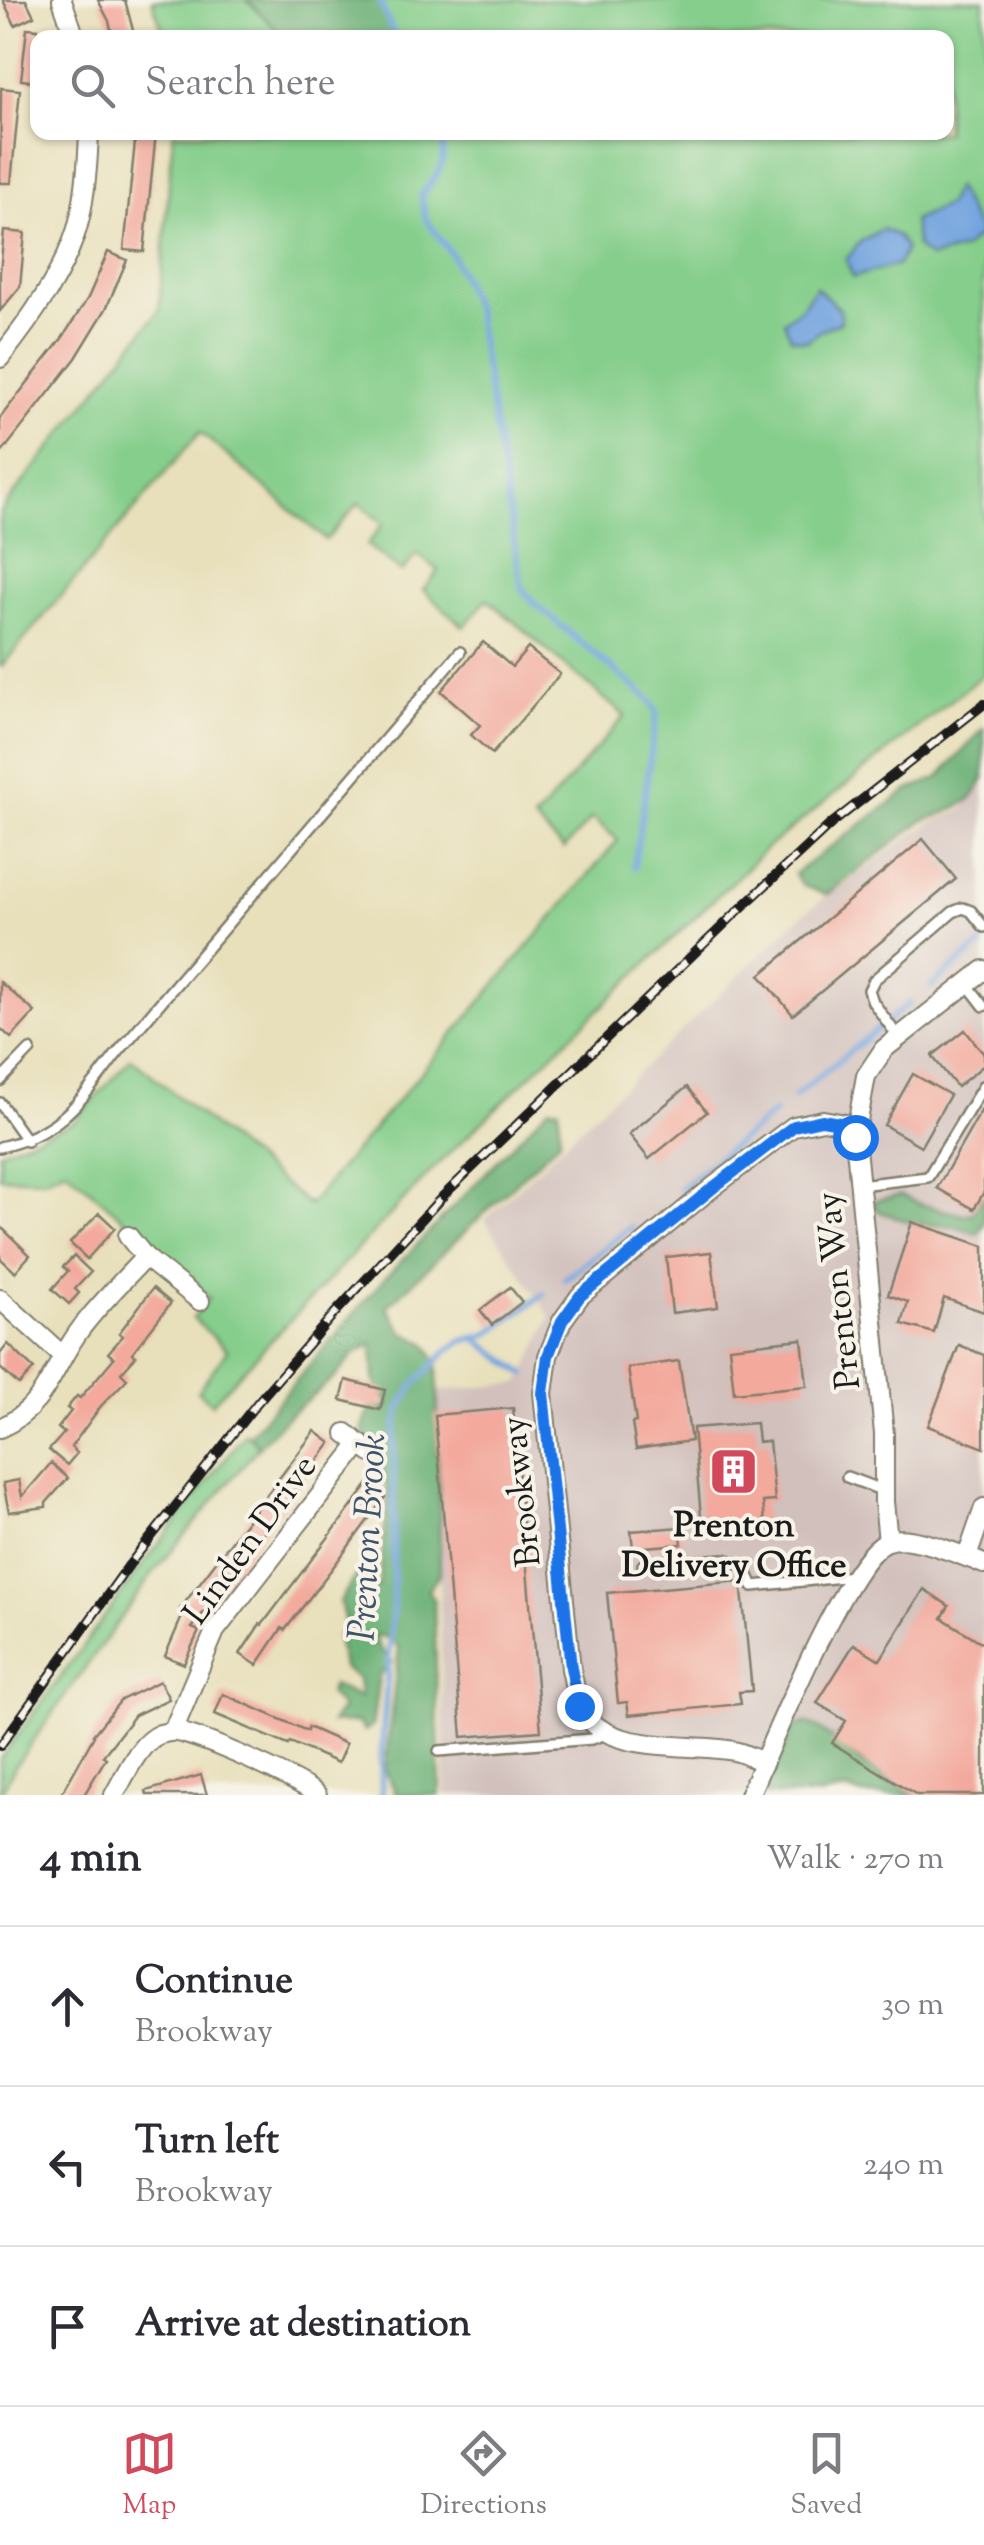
<!DOCTYPE html>
<meta charset="utf-8">
<style>
body{margin:0;font-family:"Sorts Mill Goudy",serif;background:#f2f2f3;color:#2b2b33}
.stop{position:absolute;width:30px;height:30px;margin:-22px;border:8px solid #1a73e8;border-radius:50%;background:#fff}
.stop.end{background:#1a73e8;border-color:#fff;box-shadow:0 2px 10px #0008}
.list{margin:0;padding:0;list-style:none}
h2{display:flex;justify-content:space-between;align-items:center;height:130px;margin:0;padding:0 40px;font-size:42px}
h2 small{font-size:32px;font-weight:400;color:#7c7c81}
.list li{display:grid;grid-template-columns:65px 1fr auto;gap:30px;align-items:center;box-sizing:border-box;height:160px;padding:0 40px;border-top:2px solid #e1e1e2}
.list b{display:block;font-size:38px;white-space:nowrap}
.list p{margin:0;font-size:32px;white-space:nowrap;color:#7c7c81}
.list em{font-size:32px;font-style:normal;color:#7c7c81}
.icon{flex:none;width:55px;height:55px;fill:none;stroke:currentColor;stroke-width:2;stroke-linecap:round;stroke-linejoin:round}
.map{position:relative;flex:none;width:984px;height:1795px;overflow:hidden}
.search{position:absolute;background:#fff;box-shadow:0 2px 8px #0004;left:30px;right:30px;top:30px;height:110px;display:flex;align-items:center;gap:25px;box-sizing:border-box;padding:0 35px;border-radius:20px;color:#7c7c81;font-size:38px}
.sheet{height:610px;background:#fff}
nav{display:flex;justify-content:space-around;align-items:center;box-sizing:border-box;height:140px;border-top:2px solid #e1e1e2;background:#fff;font-size:28px;color:#7c7c81}
nav a{display:grid;justify-items:center;gap:5px}
nav .on{color:#d1495b}
.map>svg:first-child{display:block}
.industrial{fill:#d1c0bc}
.green{fill:#85ce8b;stroke:#507554;stroke-width:2.5}
.forest{fill:#6cb177;stroke:#44664a;stroke-width:2.5}
.water{fill:#74a5df;stroke:#48607e;stroke-width:2.5}
.lines{fill:none;stroke-linecap:round;stroke-linejoin:round}
.stream{stroke:#74a5df;stroke-width:6}
.building{fill:#f3a99c}
.service-casing{stroke:#827e6c;stroke-width:14}
.minor-casing{stroke:#827e6c;stroke-width:22}
.service{stroke:#fff;stroke-width:9}
.minor{stroke:#fff;stroke-width:18}
.rail-casing{stroke:#1c1c1c;stroke-width:10}
.rail{stroke:#f7f3e8;stroke-width:6;stroke-dasharray:19;stroke-linecap:butt}
.route{stroke:#1a73e8;stroke-width:12}
.labels{text-anchor:middle;stroke-width:8;stroke-linejoin:round;paint-order:stroke}
.street-label{font-size:35px;fill:#1c1c1c;stroke:#f7f3e8}
.poi-label{font-size:35px;font-weight:bold;fill:#1c1c1c;stroke:#f7f3e8}
.water-label{font-size:38px;font-style:italic;fill:#3f536a;stroke:#f7f3e8}
</style>
<div class="map">
<svg width="984" height="1795" viewBox="0 0 984 1795">
<rect width="100%" height="100%" fill="#f7f3e8"/>
<filter id="ink" filterUnits="userSpaceOnUse"><feTurbulence type="fractalNoise" baseFrequency=".01" numOctaves="2"/><feDisplacementMap in="SourceGraphic" scale="20" xChannelSelector="R" yChannelSelector="G"/><feConvolveMatrix kernelMatrix="1 2 1 2 8 2 1 2 1" color-interpolation-filters="sRGB"/></filter>
<filter id="wash" filterUnits="userSpaceOnUse"><feTurbulence type="fractalNoise" baseFrequency=".0048" numOctaves="4" result="noise"/><feDisplacementMap in="SourceGraphic" scale="40" xChannelSelector="R" yChannelSelector="G"/><feGaussianBlur stdDeviation="2.25" result="paint"/><feColorMatrix in="noise" values="0 0 0 0 0 0 0 0 0 0 0 0 0 0 0 0 0 1.4 0 .05"/><feComposite in="paint" operator="in"/></filter>
<g filter="url(#wash)">
<rect width="100%" height="100%" fill="#e8e0bb"/>
<path class="industrial" d="M984,771v1024h-118l-62,-40 -20,40h-339l-5,-204 -11,-199 91,-9 31,-66 -66,-97 319,-307 114,-82 16,-10 28,-11z"/>
<g class="green">
<path d="M152,0h832v674l-217,174 -330,317 -225,238 -14,-12 29,-41 -34,-32 16,-20 -48,-47 -95,-82 -22,10 -44,-2v-26l74,-29 57,-64 178,147 309,-365 -26,-22 -28,31 -30,-29 91,-104 -138,-117 -23,28 -41,-37 16,-19 -22,-17 -15,18 -35,-27 16,-21 -24,-21 -33,37 -126,-108 -200,236v-156l159,-201 14,-178 773,-1v-94h-781z"/>
<path d="M245,1433l14,13 -106,127 -138,193 -15,29v-36l141,-192z"/>
</g>
<g class="forest">
<path d="M247,0h132l17,37h-112z"/>
<path d="M984,728v51l-13,20 -26,14 -23,8 -96,74 -24,-10 -8,-11 114,-84 30,-12z"/>
<path d="M549,1107l10,1 1,32 -173,167 17,26 23,11 10,19 3,210 -12,17 6,11 6,194h-43l-12,-25 14,-123 -13,-10 -12,-2 6,13 12,14 -13,14 -7,51 -8,4 -6,-9 -27,1 11,-15 -13,-14 3,-9 28,13 -2,-19 -15,-11 -6,-31 9,-11 -6,-24 17,-29 22,14 9,-93 -8,-33 -18,-31 8,-21 19,-3 -15,-26 -2,-36 -19,11 -17,21 -48,40 -29,30 -10,-11 134,-155z"/>
<path d="M984,1193v31l-7,10 -20,-7 -45,-4 -34,-12 -4,-10 27,-6 19,9 42,11 11,-2z"/>
<path d="M805,1723l12,4 51,41 45,27h-49l-19,-5 -22,5h-59l30,-69z"/>
</g>
<g class="water">
<path d="M956,187l24,47 -16,15 -34,9 -13,-10 -4,-27 34,-16z"/>
<path d="M882,229l16,7 8,13 -8,16 -45,12 -7,-17 14,-18z"/>
<path d="M816,287l24,22 1,13 -18,7 -16,12 -16,-3 -7,-17 18,-14z"/>
</g>
<g class="lines">
<g class="stream">
<path d="M379,0l17,38"/>
<path d="M438,132c12,30 1,41 -17,63l5,24 26,36 23,54 47,279 13,16 114,95 8,13 -23,155"/>
<path d="M931,986l50,-41"/>
<path d="M794,1097l116,-94"/>
<path d="M681,1188l93,-75"/>
<path d="M565,1279l66,-52"/>
<path d="M476,1339l49,35"/>
<path d="M382,1795l-1,-35 12,-158 1,-164 6,-29 15,-25 33,-34 14,-9 25,-6 57,-41"/>
</g>
</g>
<g id="blocks">
<g class="building">
<path d="M3,0h23l8,16 -19,9z"/>
<path d="M98,0h27l10,38h-22l-4,-17z"/>
<path d="M27,28l11,1v53l-17,-2z"/>
<path d="M1,88l19,2 -9,93h-11z"/>
<path d="M136,132h20l-12,120 -20,-2z"/>
<path d="M4,231l21,2 -5,54 -20,24v-39z"/>
<path d="M108,252l19,8 -21,49 -30,49 -76,97v-37l63,-81 25,-39z"/>
<path d="M483,642l29,25 16,-19 32,26 -68,80 -21,-19 9,-10 -39,-34z"/>
<path d="M923,839l33,40 -163,136 -33,-40z"/>
<path d="M0,982l35,30 -24,26 -11,-10z"/>
<path d="M965,1030l19,24v11l-27,22 -25,-31z"/>
<path d="M913,1074l37,21 -29,51 -37,-21z"/>
<path d="M687,1087l20,25 -58,47 -20,-25z"/>
<path d="M984,1106v86l-10,17 -37,-21z"/>
<path d="M99,1213l16,15 -28,31 -17,-16z"/>
<path d="M912,1222l72,24v66l-40,-14 -10,35 -32,-9 6,-22 -20,-7z"/>
<path d="M0,1226l30,29 -15,17 -15,-14z"/>
<path d="M711,1252l7,55 -46,6 -6,-56z"/>
<path d="M74,1256l17,16 -16,17 4,4 -10,11 -17,-15 16,-18 -5,-4z"/>
<path d="M510,1287l12,15 -30,23 -12,-15z"/>
<path d="M153,1288l18,15 -39,50 4,3 -15,17 6,6 -26,27 -30,41 6,6 -10,12 -18,-15 15,-17 -6,-5 13,-17 -4,-3 10,-12 3,2 34,-40 -6,-5 15,-17 -4,-3z"/>
<path d="M802,1339l5,47 -73,7 -5,-46z"/>
<path d="M8,1344l26,25 -15,16 -19,-17v-14z"/>
<path d="M959,1345l25,10v93l-56,-22z"/>
<path d="M679,1361l12,80 -55,8 -4,-26 4,-1 -8,-54z"/>
<path d="M346,1380l39,10 -5,20 -39,-10z"/>
<path d="M513,1408l28,323 -79,6 -27,-322z"/>
<path d="M756,1423l2,19 11,-1 6,60 -12,1 2,20 -63,6 -9,-100z"/>
<path d="M315,1431l16,12 -139,185 7,3 -15,33 -19,-8 19,-44 -4,-3z"/>
<path d="M51,1463l17,15 -22,25v4l-37,5 -6,-29 16,-3 3,17z"/>
<path d="M368,1485l17,12 -48,65 -52,68 -3,-2 -25,37 -17,-11 20,-30 2,1z"/>
<path d="M680,1527l2,17 -49,4 -2,-17z"/>
<path d="M741,1581l11,110 -13,1 2,12 -112,11 -2,-13 -9,1 -11,-110z"/>
<path d="M924,1589l25,17 -7,12 42,26v151h-67l-85,-52 14,-22 -29,-18 37,-59 26,16z"/>
<path d="M160,1681l9,18 -34,16 -32,41 3,2 -22,37h-23l33,-59 -1,-1 28,-35z"/>
<path d="M223,1694l84,37 1,-4 38,17 -8,19 -48,-21 -2,3 -73,-31z"/>
<path d="M201,1775l6,20h-60l-1,-4z"/>
</g>
</g>
</g>
<g filter="url(#ink)">
<use href="#blocks" fill-opacity="0" stroke="#827e6c" stroke-width="2.5"/>
<g class="lines">
<defs>
<g id="service">
<path d="M967,984l17,22"/>
<path d="M899,1038l-26,-36 -4,-12 5,-10 79,-68 10,-4 8,3 13,16"/>
<path d="M0,1081l30,-31"/>
<path d="M0,1103l27,38"/>
<path d="M0,1147c63,-14 82,-49 119,-96l341,-399"/>
<path d="M859,1185l69,-8 56,-92"/>
<path d="M847,1477l37,14"/>
<path d="M643,1565l81,-6 19,6 10,21 100,-10"/>
<path d="M439,1751l153,-12 13,-5"/>
</g>
<g id="minor">
<path d="M62,0l13,38"/>
<path d="M0,358c30,-38 70,-93 80,-141 6,-27 8,-56 9,-85"/>
<path d="M128,1236l17,21 55,44"/>
<path d="M0,1299l63,57"/>
<path d="M0,1428c48,-21 53,-64 82,-101 19,-25 42,-47 63,-70"/>
<path d="M346,1433l25,20"/>
<path d="M888,1541l-4,-39v-68l-29,-297 11,-61 18,-27 100,-79"/>
<path d="M967,1557l17,-49"/>
<path d="M173,1731l42,-100 145,-187"/>
<path d="M764,1762c-10,-3 -20,-9 -30,-11 -44,-9 -129,5 -154,-44 -5,-11 -6,-27 -9,-38l-28,-276 5,-37 14,-35 18,-25 133,-109 81,-61 29,-6 34,6"/>
<path d="M114,1795c11,-19 25,-53 46,-61 5,-1 11,-3 16,-2 21,2 127,49 141,63"/>
<path d="M749,1795c21,-46 99,-241 139,-254 22,-8 73,14 96,23"/>
</g>
</defs>
<use href="#service" class="service-casing"/>
<use href="#minor" class="minor-casing"/>
<use href="#service" class="service"/>
<use href="#minor" class="minor"/>
<defs>
<path id="rail" d="M0,1746l129,-181 128,-162 77,-89 110,-119 294,-284 93,-87 153,-120"/>
</defs>
<use href="#rail" class="rail-casing"/>
<use href="#rail" class="rail"/>
</g>
</g>
<g class="lines" filter="url(#ink)">
<path class="route" d="M579,1706l-8,-38 -28,-275 5,-37 14,-35 18,-25 134,-109 80,-61 28,-6 35,6 -2,11"/>
</g>
<defs>
<symbol id="building-square" viewBox="-11 -11 22 22"><rect x="-9" y="-9" width="18" height="18" rx="4" fill="#d1495b" stroke="#f7f3e8"/><path d="M-4-6H4V6H1V3H-1V6H-4ZM-2.5-4.3h1.7v1.8h-1.7ZM.8-4.3h1.7v1.8H.8ZM-2.5-1h1.7V.8h-1.7ZM.8-1h1.7V.8H.8Z" fill="#fff"/></symbol>
</defs>
<g fill-rule="evenodd">
<use href="#building-square" x="706" y="1444" width="55" height="55"/>
</g>
<g class="labels">
<g class="street-label">
<text transform="translate(837 1291) rotate(-96)" y="12">Prenton Way</text>
<text transform="translate(520 1492) rotate(-96)" y="12">Brookway</text>
<text transform="translate(249 1539) rotate(-54)" y="12">Linden Drive</text>
</g>
<g class="poi-label">
<text x="734" y="1536">Prenton<tspan x="734" dy="40">Delivery Office</tspan></text>
</g>
<g class="water-label">
<text transform="translate(366 1537) rotate(-87)" y="13">Prenton Brook</text>
</g>
</g>
</svg>
<div class="stop" style="left:855px;top:1137px"></div>
<div class="stop end" style="left:579px;top:1706px"></div>
<div class="search"><svg class="icon" aria-label="search" viewBox="0 0 24 24"><circle cx="10" cy="10" r="6"/><path d="M15 15l6 6"/></svg>Search here</div>
</div>
<section class="sheet">
<h2>4 min<small>Walk · 270 m</small></h2>
<ul class="list">
<li><svg class="icon" aria-label="ahead" viewBox="0 0 24 24"><path d="M12 20V5M6 11l6-6 6 6"/></svg><div><b>Continue</b><p>Brookway</p></div><em>30 m</em></li>
<li><svg class="icon" aria-label="left" viewBox="0 0 24 24"><path d="M17 20v-9H6M10 6l-5 5 5 5"/></svg><div><b>Turn left</b><p>Brookway</p></div><em>240 m</em></li>
<li><svg class="icon" aria-label="arrive" viewBox="0 0 24 24"><path d="M6 21V4h12l-3 4 3 4H6"/></svg><div><b>Arrive at destination</b></div></li>
</ul>
</section>
<nav>
<a class="on"><svg class="icon" aria-label="map" viewBox="0 0 24 24"><path d="M3 6l6-2 6 2 6-2v14l-6 2-6-2-6 2zM9 4v14M15 6v14"/></svg>Map</a>
<a><svg class="icon" aria-label="directions" viewBox="0 0 24 24"><path d="M12 3l9 9-9 9-9-9zM9 14v-3h6M13 9l2 2-2 2"/></svg>Directions</a>
<a><svg class="icon" aria-label="saved" viewBox="0 0 24 24"><path d="M7 4h10v16l-5-4-5 4z"/></svg>Saved</a>
</nav>
